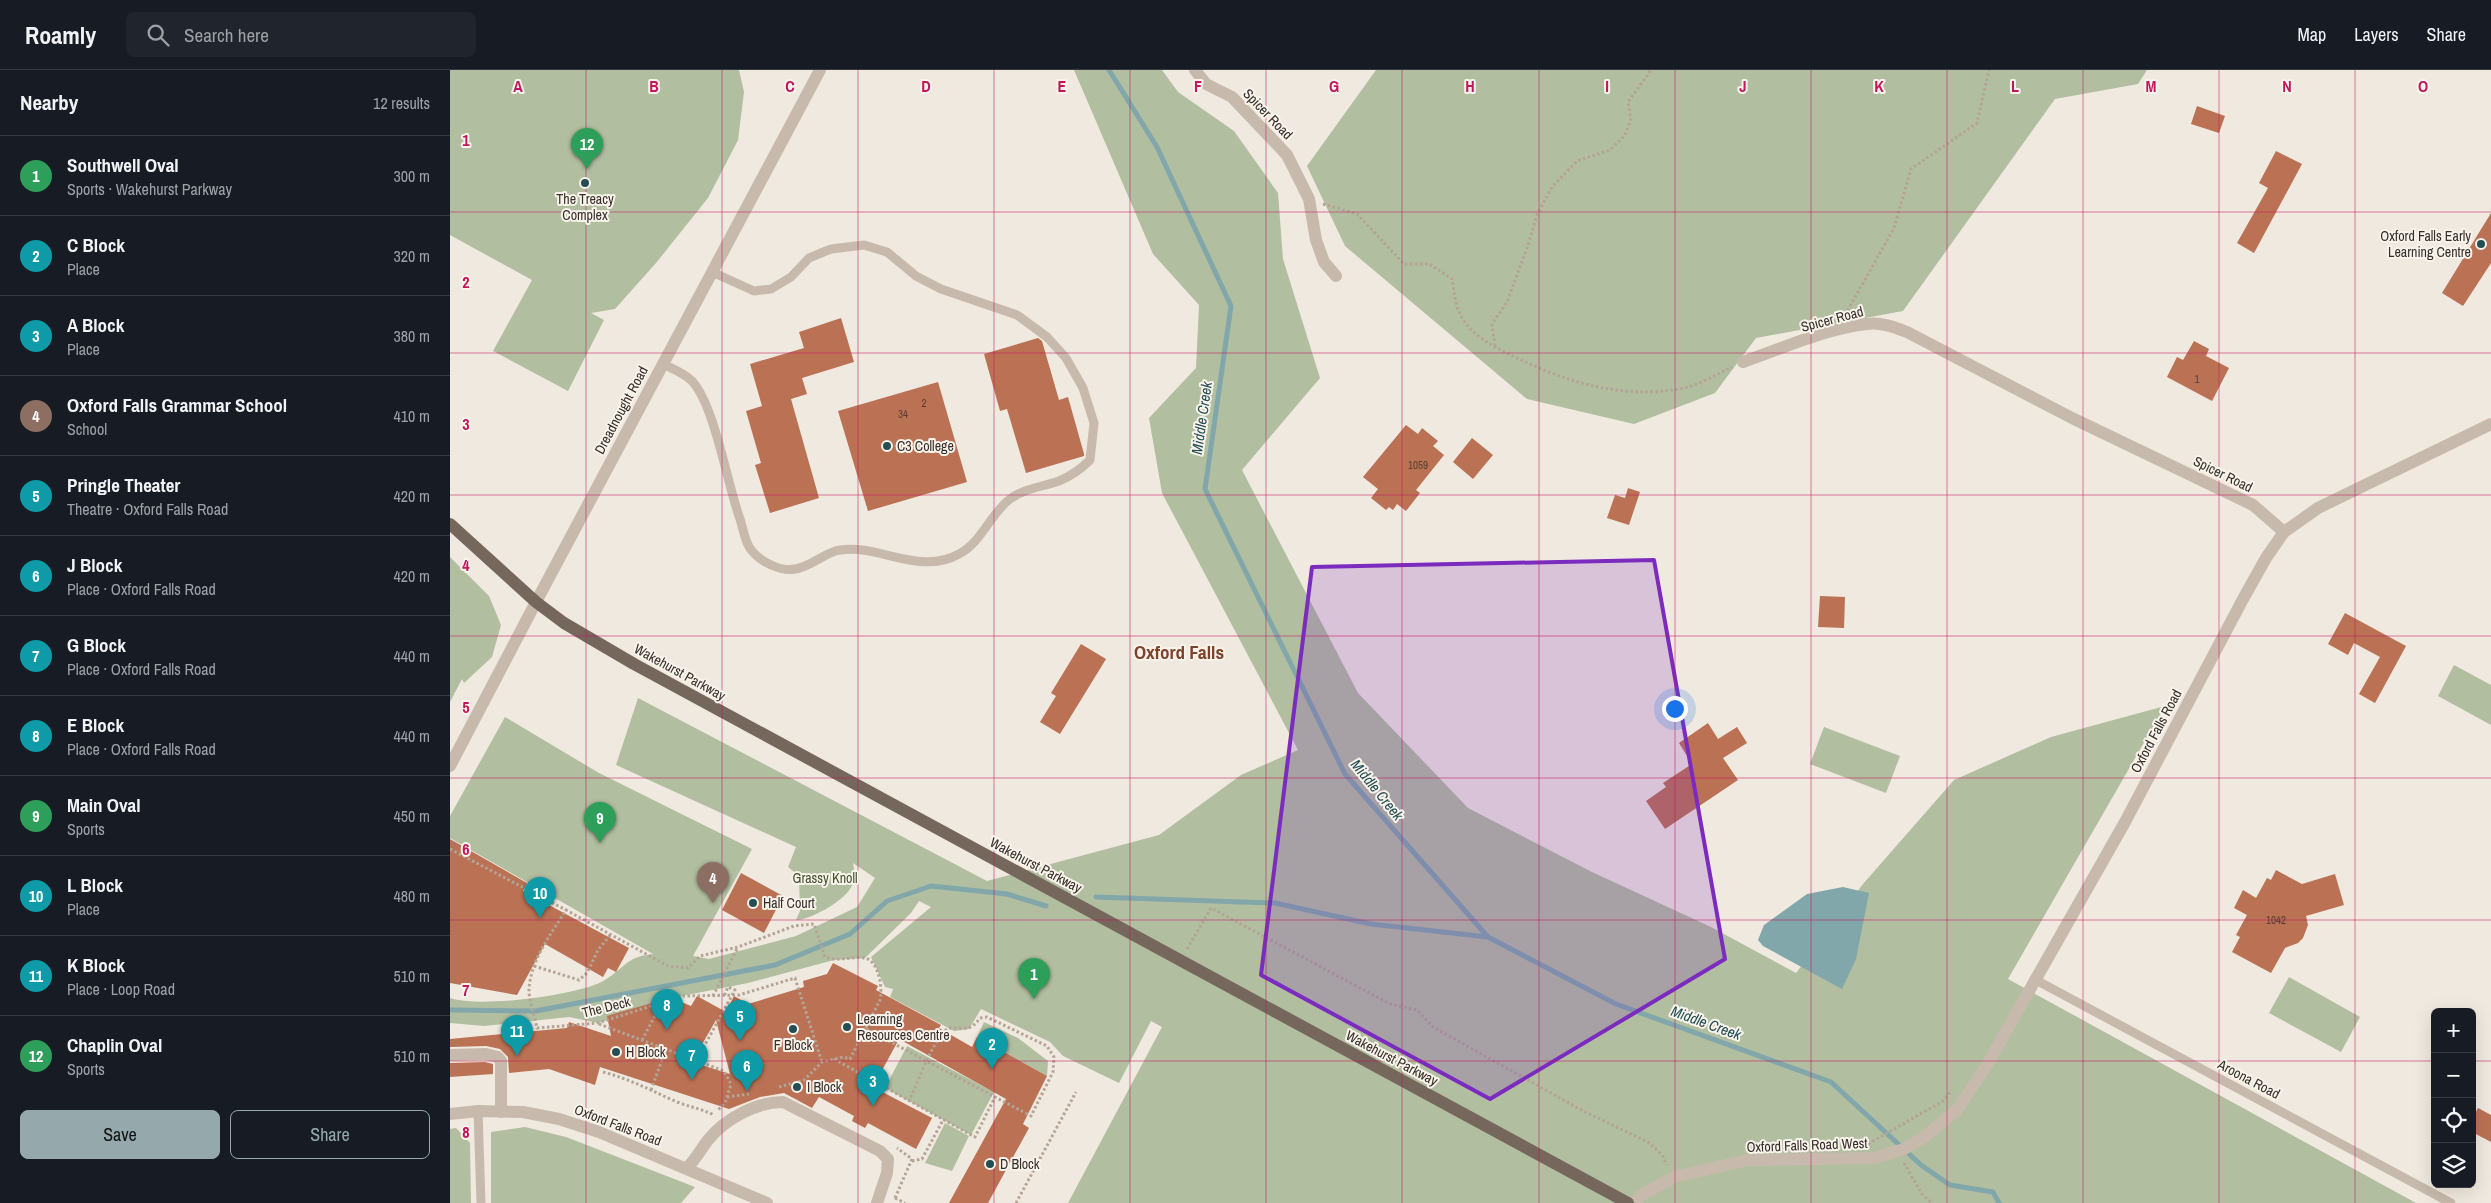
<!DOCTYPE html>
<meta charset="utf-8">
<style>
body{margin:0;font-family:"Archivo Narrow",sans-serif;background:#20242c;color:#f1f3f6}
.controls{position:absolute;right:15px;bottom:15px;display:grid;overflow:hidden;border-radius:8px;box-shadow:0 5px 20px #0002}
.controls button{width:45px;height:45px;display:grid;place-items:center;padding:0;border:0;border-bottom:1px solid #363941;background:#171b24;color:#f1f3f6;font:25px sans-serif}
.you{position:absolute;left:1224px;top:638px;width:18px;height:18px;margin:-12px;border:4px solid #fff;border-radius:50%;background:#1a73e8;box-shadow:0 0 0 8px #1a73e833}
.badge{display:grid;place-items:center;width:32px;height:32px;border-radius:50%;background:#95a9ad;color:#fff;font-size:16px;font-weight:700}
.pin{position:absolute;translate:-50% -41px;filter:drop-shadow(0 1px 2px #0008)}
.pin::after{content:'';position:absolute;top:26px;width:18px;height:15px;background:inherit;clip-path:polygon(0 0,100% 0,50% 100%)}
.list{margin:0;padding:0;list-style:none}
h2{display:flex;justify-content:space-between;align-items:center;height:65px;margin:0;padding:0 20px;font-size:21px}
h2 small{font-size:16px;font-weight:400;color:#9ea1a6}
.list li{display:grid;grid-template-columns:32px 1fr auto;gap:15px;align-items:center;box-sizing:border-box;height:80px;padding:0 20px;border-top:1px solid #363941}
.list b{display:block;font-size:19px;white-space:nowrap}
.list p{margin:0;font-size:16px;white-space:nowrap;color:#9ea1a6}
.list em{font-size:16px;font-style:normal;color:#9ea1a6}
.actions{display:flex;gap:10px;padding:15px 20px}
.actions a{flex:1;padding:11px 0;border:1px solid #95a9ad;border-radius:8px;text-align:center;font-size:18px;color:#95a9ad}
.actions .main{background:#95a9ad;color:#111}
.icon{flex:none;width:28px;height:28px;fill:none;stroke:currentColor;stroke-width:2;stroke-linecap:round;stroke-linejoin:round}
.map{position:relative;flex:none;width:2041px;height:1133px;overflow:hidden}
header{display:flex;align-items:center;gap:30px;box-sizing:border-box;height:70px;padding:0 25px;background:#171b24;border-bottom:1px solid #363941}
header strong{font-size:24px}
nav{display:flex;gap:28px;margin-inline-start:auto;font-size:18px}
.search{width:350px;height:45px;background:#20242c;display:flex;align-items:center;gap:12px;box-sizing:border-box;padding:0 18px;border-radius:8px;color:#9ea1a6;font-size:19px}
main{display:flex}
aside{flex:1;background:#171b24}
.map>svg:first-child{display:block}
.green{fill:#b2bea0}
.water{fill:#81a7aa}
.lines{fill:none;stroke-linecap:round;stroke-linejoin:round}
.stream{stroke:#81a7aa;stroke-width:5}
.building{fill:#ba7154;fill-rule:evenodd}
.path{stroke:#b3a496;stroke-width:3;stroke-dasharray:2.5 2.5;stroke-linecap:butt}
.service{stroke:#c7baac;stroke-width:9}
.minor{stroke:#c7baac;stroke-width:12}
.tertiary{stroke:#c7baac;stroke-width:12}
.primary{stroke:#76675d;stroke-width:12}
.marked{fill:#7b2cbf;fill-opacity:0.2;stroke:#7b2cbf;stroke-width:4;stroke-linejoin:round}
.grid{fill:none;stroke:#c2185b;stroke-width:1;stroke-opacity:0.55}
.poi-dot{fill:#244e54;stroke:#f8f3eb;stroke-width:2}
.labels{text-anchor:middle;stroke-width:4;stroke-linejoin:round;paint-order:stroke}
.number-label{font-size:11px;fill:#573f34}
.street-label{font-size:14px;fill:#362e2a;stroke:#f8f3eb}
.poi-label{font-size:14px;fill:#362e2a;stroke:#f8f3eb;text-anchor:start}
.park-label{font-size:14px;fill:#445230;stroke:#f8f3eb}
.water-label{font-size:15px;font-style:italic;fill:#244e54;stroke:#f8f3eb}
.district-label{font-size:19px;font-weight:bold;fill:#7d432b;stroke:#f8f3eb}
.grid-label{font-size:16px;text-anchor:middle;font-weight:bold;fill:#c2185b;stroke:#f8f3eb;stroke-width:4;stroke-linejoin:round;paint-order:stroke}
</style>
<header>
<strong>Roamly</strong>
<div class="search"><svg class="icon" aria-label="search" viewBox="0 0 24 24"><circle cx="10" cy="10" r="6"/><path d="M15 15l6 6"/></svg>Search here</div>
<nav><a>Map</a><a>Layers</a><a>Share</a></nav>
</header>
<main>
<aside>
<h2>Nearby<small>12 results</small></h2>
<ul class="list">
<li><span class="badge" style="background:#2e9e5b">1</span><div><b>Southwell Oval</b><p>Sports · Wakehurst Parkway</p></div><em>300 m</em></li>
<li><span class="badge" style="background:#0f9aa8">2</span><div><b>C Block</b><p>Place</p></div><em>320 m</em></li>
<li><span class="badge" style="background:#0f9aa8">3</span><div><b>A Block</b><p>Place</p></div><em>380 m</em></li>
<li><span class="badge" style="background:#8d6e63">4</span><div><b>Oxford Falls Grammar School</b><p>School</p></div><em>410 m</em></li>
<li><span class="badge" style="background:#0f9aa8">5</span><div><b>Pringle Theater</b><p>Theatre · Oxford Falls Road</p></div><em>420 m</em></li>
<li><span class="badge" style="background:#0f9aa8">6</span><div><b>J Block</b><p>Place · Oxford Falls Road</p></div><em>420 m</em></li>
<li><span class="badge" style="background:#0f9aa8">7</span><div><b>G Block</b><p>Place · Oxford Falls Road</p></div><em>440 m</em></li>
<li><span class="badge" style="background:#0f9aa8">8</span><div><b>E Block</b><p>Place · Oxford Falls Road</p></div><em>440 m</em></li>
<li><span class="badge" style="background:#2e9e5b">9</span><div><b>Main Oval</b><p>Sports</p></div><em>450 m</em></li>
<li><span class="badge" style="background:#0f9aa8">10</span><div><b>L Block</b><p>Place</p></div><em>480 m</em></li>
<li><span class="badge" style="background:#0f9aa8">11</span><div><b>K Block</b><p>Place · Loop Road</p></div><em>510 m</em></li>
<li><span class="badge" style="background:#2e9e5b">12</span><div><b>Chaplin Oval</b><p>Sports</p></div><em>510 m</em></li>
</ul>
<div class="actions"><a class="main">Save</a><a>Share</a></div>
</aside>
<div class="map">
<svg width="2041" height="1133" viewBox="0 0 2041 1133">
<rect width="100%" height="100%" fill="#f0e9df"/>
<g class="green">
<path d="M0,0h289l5,22 -6,48 -30,58 -52,65 -41,46 -24,4 13,7 -36,71 -75,-40 39,-71 -82,-45z"/>
<path d="M624,0h88l16,22 56,39 44,62 5,66 37,119 -78,92 116,223 110,115 124,64 119,55 85,46 67,-89 91,-104 97,-43 114,-31 -157,273 408,224h-1348l94,-176 -11,-6 -32,62 -56,-27 -13,-14 -69,-33 -12,20 -15,2 -64,-34 3,-8 -8,-2 -14,-30 60,-50 -12,-6 -8,12 -46,45 -31,2 -86,23 -66,13 -84,27 -29,-6 -85,9 -34,-3v-25c31,10 116,-2 147,-14 16,-6 28,-23 41,-27 5,-2 11,-2 15,-3l-203,-116v-22l55,-99 94,56 153,76 -59,107 16,3 87,-23 61,-29 18,-29 -22,-15c2,9 3,17 -3,26 -8,13 -40,31 -54,31l4,-9 -1,-35 -11,-9 8,-20 -180,-82 22,-67 349,183 172,-46 82,-60 57,-25 -136,-257 -13,-75 47,-50 3,-63 -46,-51z"/>
<path d="M926,0h771l-9,14 -83,15 -152,212 -147,27 -41,55 -81,31 -107,-25 -182,-153 -38,-80z"/>
<path d="M0,487l39,39 12,29 -9,32 -28,26 -2,-4 -12,23z"/>
<path d="M2004,595l37,20v40l-53,-29z"/>
<path d="M1374,657l76,29 -14,37 -76,-29z"/>
<path d="M1839,907l71,40 -19,35 -72,-39z"/>
<path d="M534,952l34,16 30,23 -1,15 -70,-39z"/>
<path d="M457,976l87,46 -23,43 -86,-47z"/>
<path d="M495,1053l24,13 -17,35 -27,-8z"/>
<path d="M75,1057l41,10 129,50 -14,16h-190v-71z"/>
<path d="M6,1058l14,15 1,60h-21v-74z"/>
</g>
<path class="water" d="M1393,817l26,6 -13,66 -14,30 -79,-43 -5,-6 6,-15 43,-31z"/>
<g class="lines">
<g class="stream">
<path d="M659,0l48,77 74,159 -26,183 140,285 143,163 128,67 215,78 90,83 29,20 43,7 6,11"/>
<path d="M646,827l179,6 96,21 117,13"/>
<path d="M0,940l86,1 239,-46 75,-31 37,-33 44,-15 76,8 39,12"/>
</g>
</g>
<g class="building">
<path d="M1747,36l28,10 -6,17 -28,-9z"/>
<path d="M1826,81l26,13 -48,89 -17,-10 31,-55 -9,-5z"/>
<path d="M2041,143v50l-28,43 -21,-13z"/>
<path d="M391,248l13,44 -52,16 5,16 -16,5 28,99 -49,15 -15,-48 6,-2 -15,-52 16,-5 -12,-42 54,-16 -5,-16z"/>
<path d="M588,268l4,3 17,59 9,-3 16,57v2l-58,17 -19,-64 -7,2 -16,-57z"/>
<path d="M1744,271l15,8 -3,7 23,12 -17,33 -45,-24 10,-20 6,3z"/>
<path d="M488,312l29,100 -99,29 -30,-100z"/>
<path d="M956,355l12,9 4,-6 16,13 -5,5 11,9 -28,35 4,3 -14,18 -9,-7 -4,6 -4,-3 -3,3 -15,-12 7,-9 -15,-12z"/>
<path d="M1022,368l21,17 -20,24 -20,-17z"/>
<path d="M1178,418l12,4 -11,33 -22,-7 8,-23 10,3z"/>
<path d="M1370,526l25,1 -1,31 -26,-1z"/>
<path d="M1895,543l61,33 -31,57 -16,-9 21,-37 -26,-14 -6,12 -20,-11z"/>
<path d="M631,574l25,15 -46,75 -20,-12 16,-26 -5,-3z"/>
<path d="M1258,653l10,16 19,-12 10,16 -24,15 15,22 -73,49 -19,-28 20,-14 -3,-4 29,-19 -13,-21z"/>
<path d="M0,769l77,44 -4,8 106,57 -13,24 -8,-4 -5,9 -58,-33 -28,51 -67,-12z"/>
<path d="M1826,800l26,14 33,-10 9,31 -38,11 2,9 -5,13 -5,5 -13,5 -14,25 -39,-21 8,-15 -4,-2 11,-20 -13,-7 9,-18 13,8 11,-20 4,2z"/>
<path d="M291,803l42,23 -19,37 -42,-23z"/>
<path d="M383,893l45,23 -2,4 65,35 -2,3 33,19 5,-10 70,39 -24,48 6,4 -41,75h-39l57,-104 -107,-60 -26,48 59,31 -16,31 -48,-26 -3,5 -13,-7 2,-5 -35,-19 -7,11 -28,-15 -24,4 -31,12 -129,-42 -5,18 -46,-16 -40,4 -1,-16 -8,-8 -14,-3 -36,1v-8l117,-11 2,-6 42,14 -4,-20 45,-13 6,16 11,-22 22,9 6,-10 29,16 8,-16 14,8 56,-17 -1,-6 24,-7zM266,950l14,54 -38,-12z"/>
<path d="M35,992l8,2v10l-43,3v-14z"/>
<path d="M2028,1038l13,7v27l-19,-10v-13z"/>
</g>
<g class="lines">
<g class="path">
<path d="M873,134l34,10 47,50h25l23,15c2,11 3,24 7,33 10,23 35,35 56,45 51,25 106,42 164,32 18,-3 36,-14 53,-22"/>
<path d="M1395,245l49,-87 17,-59 66,-46 12,-53"/>
<path d="M1045,276l-3,-22 15,-22 21,-57 9,-30 15,-28 25,-26 33,-11 15,-15 6,-16 -3,-17 23,-32"/>
<path d="M0,779l116,61"/>
<path d="M737,879l24,-41 179,96 27,6 16,17 152,85 63,30 14,13 5,10"/>
<path d="M84,896l45,14 8,-7 11,-23 13,-16"/>
<path d="M263,926l25,-49"/>
<path d="M149,954l125,47 7,13 -6,19 -7,7"/>
<path d="M416,959l165,87 22,-44 1,-15 -7,-11 -60,-29 -7,1c-11,15 -15,9 -32,10 -17,15 -29,52 -39,73"/>
<path d="M192,970l20,-37"/>
<path d="M384,989l141,78 20,-40"/>
<path d="M246,991l39,-71 -7,-3 -4,9"/>
<path d="M153,1002c27,7 49,19 74,30 13,5 25,7 37,13"/>
<path d="M329,1017l25,-7 18,-18 21,-5 7,2 30,-59c3,-11 -1,-39 -15,-42 -14,-2 -26,4 -40,-1l-11,-33 -20,2 -56,21 -38,9 -12,12 -20,-2 -102,-56c-15,24 -36,51 -37,80 0,12 6,27 8,38l61,-5 84,-27 57,-1 56,-17 27,84"/>
<path d="M201,1020l15,-41"/>
<path d="M277,1027l22,-3"/>
<path d="M1418,1074l75,-43 9,-11"/>
<path d="M462,1091l10,-2 21,-39"/>
<path d="M1454,1093l18,31 10,9"/>
<path d="M445,1128l17,-39 -15,-11"/>
<path d="M445,1128l10,5"/>
<path d="M566,1133l60,-111"/>
</g>
<g class="service">
<path d="M213,294c10,5 21,9 29,17 23,25 35,103 48,138 3,9 5,25 12,32 9,11 29,21 43,18 16,-2 30,-17 45,-19 39,-6 80,26 119,4 23,-12 31,-40 51,-55 15,-11 32,-12 49,-18 12,-5 22,-12 31,-21l4,-37 -11,-35 -17,-30 -19,-21 -30,-22 -76,-26 -25,-13 -29,-24 -23,-7 -33,4 -22,9 -18,19 -20,12 -17,2 -42,-19"/>
<path d="M1584,909l417,224"/>
<path d="M28,1041l3,92"/>
</g>
<g class="minor">
<path d="M745,0l11,14 26,13 55,58 22,44 7,41 8,22 12,14"/>
<path d="M1293,292c40,-14 82,-33 123,-38 15,-2 28,3 41,8l165,86 181,87 31,27"/>
<path d="M86,532l284,-532"/>
<path d="M0,985l36,-1 12,3 3,4v51"/>
<path d="M0,1044l28,-3 45,1 36,7 40,13 168,71"/>
<path d="M237,1098c9,-9 14,-19 21,-28 17,-21 48,-38 75,-38l97,49 8,8 -1,14 -10,30"/>
<path d="M1186,1133l4,-7 34,-19 74,-17 126,-2 30,-9 20,-12 33,-27 30,-45 138,-243 118,-223 23,-41 18,-26 34,-24 173,-84"/>
</g>
<path class="tertiary" d="M0,696l86,-164"/>
<path class="primary" d="M0,454l86,78 28,21 70,41 994,539"/>
</g>
<path class="marked" d="M1204,490l71,399 -235,140 -229,-124 51,-408z"/>
<path class="grid" d="M136,0v1133M272,0v1133M408,0v1133M544,0v1133M680,0v1133M816,0v1133M952,0v1133M1089,0v1133M1225,0v1133M1361,0v1133M1497,0v1133M1633,0v1133M1769,0v1133M1905,0v1133M0,142h2041M0,283h2041M0,425h2041M0,566h2041M0,708h2041M0,850h2041M0,991h1985M2022,991h19"/>
<g class="poi-dot">
<circle cx="135" cy="113" r="5"/>
<circle cx="2031" cy="174" r="5"/>
<circle cx="437" cy="376" r="5"/>
<circle cx="303" cy="833" r="5"/>
<circle cx="397" cy="957" r="5"/>
<circle cx="343" cy="959" r="5"/>
<circle cx="166" cy="982" r="5"/>
<circle cx="347" cy="1017" r="5"/>
<circle cx="540" cy="1094" r="5"/>
</g>
<g class="labels">
<g class="number-label">
<text x="1747" y="313">1</text>
<text x="474" y="337">2</text>
<text x="453" y="348">34</text>
<text x="968" y="399">1059</text>
<text x="1826" y="854">1042</text>
</g>
<g class="street-label">
<text transform="translate(818 44) rotate(46)" y="5">Spicer Road</text>
<text transform="translate(1382 249) rotate(-15)" y="5">Spicer Road</text>
<text transform="translate(171 340) rotate(-62)" y="5">Dreadnought Road</text>
<text transform="translate(1773 404) rotate(26)" y="5">Spicer Road</text>
<text transform="translate(230 602) rotate(29)" y="5">Wakehurst Parkway</text>
<text transform="translate(1706 661) rotate(-62)" y="5">Oxford Falls Road</text>
<text transform="translate(586 795) rotate(28)" y="5">Wakehurst Parkway</text>
<text transform="translate(156 937) rotate(-14)" y="5">The Deck</text>
<text transform="translate(942 988) rotate(28)" y="5">Wakehurst Parkway</text>
<text transform="translate(1799 1009) rotate(28)" y="5">Aroona Road</text>
<text transform="translate(168 1055) rotate(21)" y="5">Oxford Falls Road</text>
<text transform="translate(1357 1075) rotate(-2)" y="5">Oxford Falls Road West</text>
</g>
<g class="poi-label">
<text x="135" y="134" text-anchor="middle">The Treacy<tspan x="135" dy="16">Complex</tspan></text>
<text x="2021" y="171" text-anchor="end">Oxford Falls Early<tspan x="2021" dy="16">Learning Centre</tspan></text>
<text x="447" y="381">C3 College</text>
<text x="313" y="838">Half Court</text>
<text x="407" y="954">Learning<tspan x="407" dy="16">Resources Centre</tspan></text>
<text x="343" y="980" text-anchor="middle">F Block</text>
<text x="176" y="987">H Block</text>
<text x="357" y="1022">I Block</text>
<text x="550" y="1099">D Block</text>
</g>
<g class="park-label">
<text x="375" y="813">Grassy Knoll</text>
</g>
<g class="water-label">
<text transform="translate(752 348) rotate(-82)" y="5">Middle Creek</text>
<text transform="translate(927 720) rotate(51)" y="5">Middle Creek</text>
<text transform="translate(1256 953) rotate(20)" y="5">Middle Creek</text>
</g>
<g class="district-label">
<text x="729" y="589">Oxford Falls</text>
</g>
</g>
<g class="grid-label">
<text x="68" y="22">A</text>
<text x="204" y="22">B</text>
<text x="340" y="22">C</text>
<text x="476" y="22">D</text>
<text x="612" y="22">E</text>
<text x="748" y="22">F</text>
<text x="884" y="22">G</text>
<text x="1020" y="22">H</text>
<text x="1157" y="22">I</text>
<text x="1293" y="22">J</text>
<text x="1429" y="22">K</text>
<text x="1565" y="22">L</text>
<text x="1701" y="22">M</text>
<text x="1837" y="22">N</text>
<text x="1973" y="22">O</text>
<text x="16" y="76">1</text>
<text x="16" y="218">2</text>
<text x="16" y="360">3</text>
<text x="16" y="501">4</text>
<text x="16" y="643">5</text>
<text x="16" y="785">6</text>
<text x="16" y="926">7</text>
<text x="16" y="1068">8</text>
</g>
</svg>
<div class="controls">
<button>+</button>
<button>−</button>
<button><svg class="icon" aria-label="locate" viewBox="0 0 24 24"><circle cx="12" cy="12" r="6"/><path d="M12 2v4M12 18v4M2 12h4M18 12h4"/></svg></button>
<button><svg class="icon" aria-label="layers" viewBox="0 0 24 24"><path d="M12 4l9 5-9 5-9-5zM3 14l9 5 9-5"/></svg></button>
</div>
<div class="you"></div>
<div class="pin badge" style="left:584px;top:929px;background:#2e9e5b">1</div>
<div class="pin badge" style="left:542px;top:999px;background:#0f9aa8">2</div>
<div class="pin badge" style="left:423px;top:1036px;background:#0f9aa8">3</div>
<div class="pin badge" style="left:263px;top:833px;background:#8d6e63">4</div>
<div class="pin badge" style="left:290px;top:971px;background:#0f9aa8">5</div>
<div class="pin badge" style="left:297px;top:1021px;background:#0f9aa8">6</div>
<div class="pin badge" style="left:242px;top:1010px;background:#0f9aa8">7</div>
<div class="pin badge" style="left:217px;top:960px;background:#0f9aa8">8</div>
<div class="pin badge" style="left:150px;top:773px;background:#2e9e5b">9</div>
<div class="pin badge" style="left:90px;top:848px;background:#0f9aa8">10</div>
<div class="pin badge" style="left:67px;top:986px;background:#0f9aa8">11</div>
<div class="pin badge" style="left:137px;top:99px;background:#2e9e5b">12</div>
</div>
</main>
